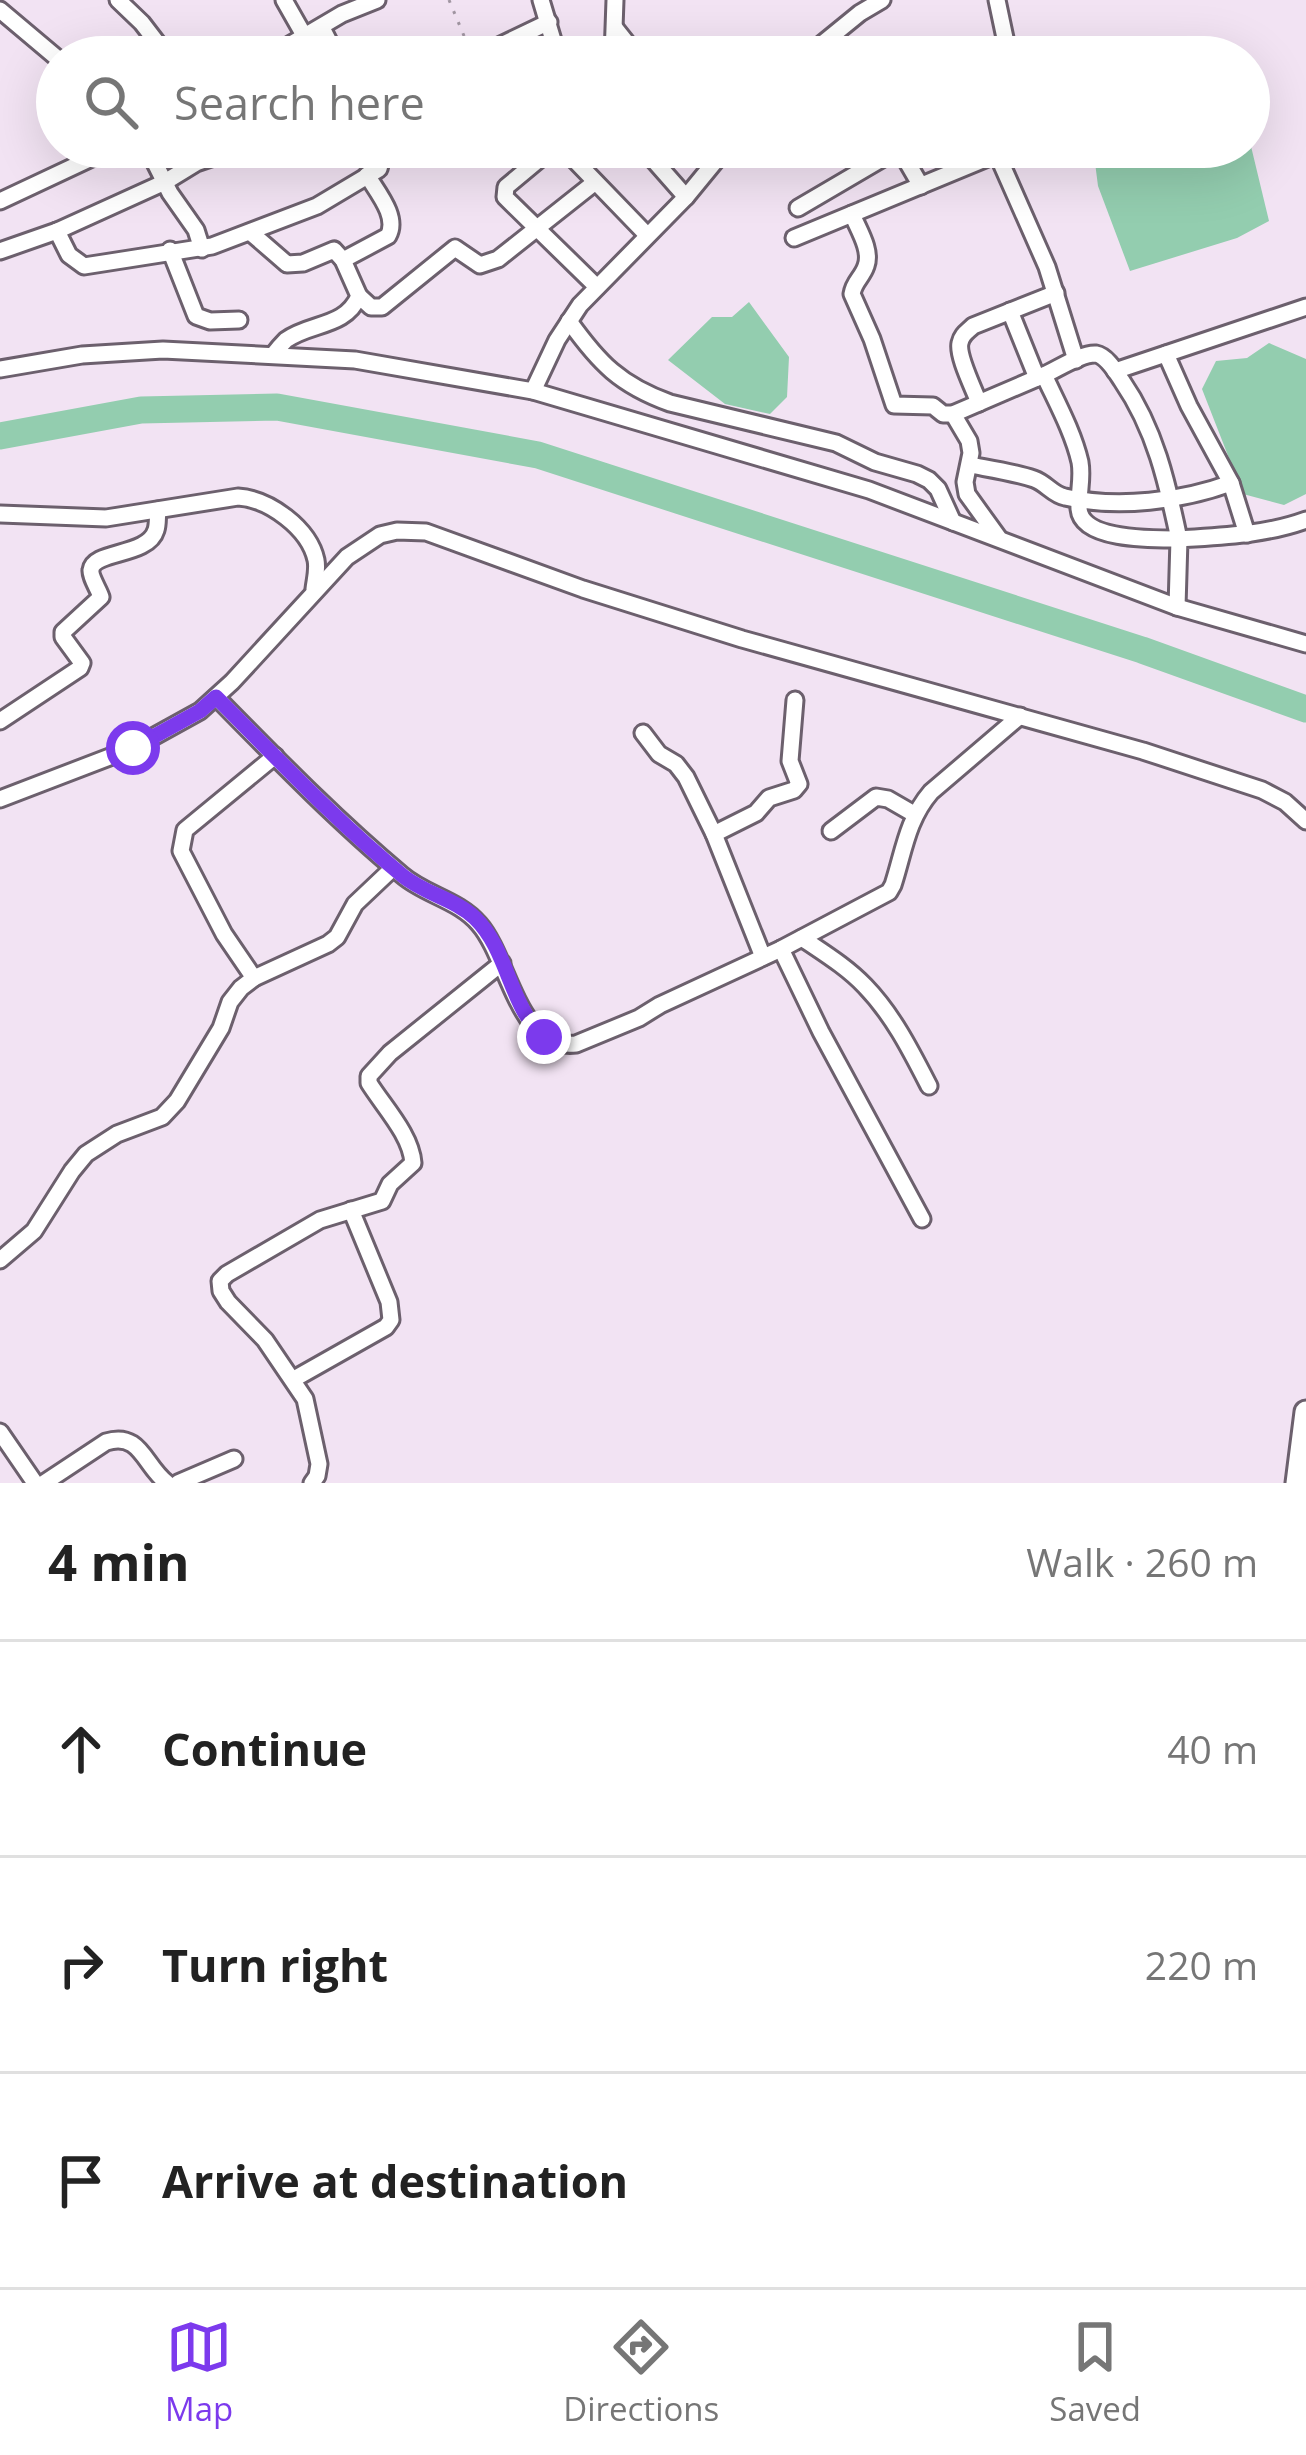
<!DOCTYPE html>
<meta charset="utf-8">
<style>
body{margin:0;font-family:"Open Sans",sans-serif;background:#f6f6f6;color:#222}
.stop{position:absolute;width:36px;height:36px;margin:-27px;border:9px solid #7c3aed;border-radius:50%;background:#fff}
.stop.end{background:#7c3aed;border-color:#fff;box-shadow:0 3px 12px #0008}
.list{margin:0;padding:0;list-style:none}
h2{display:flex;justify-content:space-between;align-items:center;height:156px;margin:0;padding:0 48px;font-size:51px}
h2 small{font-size:39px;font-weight:400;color:#767676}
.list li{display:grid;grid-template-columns:78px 1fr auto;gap:36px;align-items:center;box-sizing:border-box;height:216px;padding:0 48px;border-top:3px solid #e0e0e0}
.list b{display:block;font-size:45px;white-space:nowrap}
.list em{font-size:39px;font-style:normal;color:#767676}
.icon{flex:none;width:66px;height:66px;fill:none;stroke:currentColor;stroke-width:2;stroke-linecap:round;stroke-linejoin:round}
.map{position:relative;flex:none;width:1306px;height:1483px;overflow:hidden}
.search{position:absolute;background:#fff;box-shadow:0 12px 48px #0002;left:36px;right:36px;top:36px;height:132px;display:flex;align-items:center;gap:30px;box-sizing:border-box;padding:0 42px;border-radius:66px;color:#767676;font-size:45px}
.sheet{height:804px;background:#fff}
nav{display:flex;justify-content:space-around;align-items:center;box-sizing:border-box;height:168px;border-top:3px solid #e0e0e0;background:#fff;font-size:33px;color:#767676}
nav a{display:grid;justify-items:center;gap:6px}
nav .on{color:#7c3aed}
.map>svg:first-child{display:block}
.water{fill:#93cdaf}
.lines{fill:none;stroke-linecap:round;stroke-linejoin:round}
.river{stroke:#93cdaf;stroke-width:27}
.minor-casing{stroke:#6c606d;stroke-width:21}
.tertiary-casing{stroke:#6c606d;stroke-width:27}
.path{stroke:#a196a2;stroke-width:3;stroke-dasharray:3 9;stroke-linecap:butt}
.minor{stroke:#fff;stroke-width:15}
.tertiary{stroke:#fff;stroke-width:21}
.route{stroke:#7c3aed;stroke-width:15}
</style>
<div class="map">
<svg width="1306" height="1483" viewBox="0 0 1306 1483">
<rect width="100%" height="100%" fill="#f2e3f3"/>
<g class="water">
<path d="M1249,138l20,83 -32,17 -107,33 -32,-85 -5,-39h156z"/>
<path d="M749,302l40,55 -2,40 -17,17 -45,-10 -57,-44 44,-43h20z"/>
<path d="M1269,343l37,16v135l-22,11 -41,-11 -41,-105 14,-28 31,-3z"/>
</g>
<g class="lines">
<path class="river" d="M0,436l141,-26 136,-3 261,48 604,195 164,59"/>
<defs>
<g id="minor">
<path d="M118,0l24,23 26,34"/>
<path d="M284,0l21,37"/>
<path d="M541,0l17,57"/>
<path d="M997,0l12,57"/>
<path d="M0,10l57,48"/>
<path d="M322,28l15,29"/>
<path d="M615,28l23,29"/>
<path d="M269,57l73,-43 35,-14"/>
<path d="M476,57l73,-35"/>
<path d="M613,57l2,-57"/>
<path d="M806,57l54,-44 22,-13"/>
<path d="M147,147l23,46 26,37 6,19"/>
<path d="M554,147l-48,40 -1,10 92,90"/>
<path d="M562,147l85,88"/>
<path d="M642,147l44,50"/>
<path d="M994,147l53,120 29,93"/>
<path d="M899,148l22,38"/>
<path d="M0,201l115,-54"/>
<path d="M798,208l104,-61"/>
<path d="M852,214c6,15 20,36 14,52 -4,12 -12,15 -14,28l20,45 22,66 39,1 10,8h10l91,-39"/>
<path d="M57,231l12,24 15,11 128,-20 105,-40 62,-37 2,-8 -4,-14"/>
<path d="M250,232l37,32 16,-1 31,-13 9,10 16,36c-14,32 -48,26 -73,44 -3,3 -10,11 -13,15"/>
<path d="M794,238l203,-84"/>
<path d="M170,250l26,66 14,5 29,-1"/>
<path d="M0,251l57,-20 108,-49 31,-19 47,-16"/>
<path d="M343,260l45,-24c11,-19 -11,-44 -21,-61"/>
<path d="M359,296l12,11h11l73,-59 25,17 18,-6 96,-76"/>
<path d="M1010,311l27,67"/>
<path d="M569,321c30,42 51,64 101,82l166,40 39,19 42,12 12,6 9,9 15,33"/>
<path d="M1166,354l23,52 42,77 16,51"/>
<path d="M0,369l82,-14 81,-5 192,10 178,31 336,99 308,117 129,37"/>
<path d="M1115,371l191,-64"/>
<path d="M533,391l24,-51 23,-35 106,-108 41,-50"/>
<path d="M979,403c-5,-14 -22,-47 -19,-60 2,-9 7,-11 13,-17l83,-33"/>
<path d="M953,414l16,27 2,12 -6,29 2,12 31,43"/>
<path d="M970,465c21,4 43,7 64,14 12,4 19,16 31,18 53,12 117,4 166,-14"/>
<path d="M0,514l106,4 132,-21c31,2 71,31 78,63 2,10 -1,20 -2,29"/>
<path d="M1177,607l2,-68c-24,0 -97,2 -100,-30 -1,-16 4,-30 1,-47 -7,-30 -23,-59 -36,-87 14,-6 37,-22 52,-21 11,2 20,18 26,27 33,48 45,101 57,158 43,-3 86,-4 127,-19"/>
<path d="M216,697c60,61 120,123 186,178 23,20 57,25 77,49 30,34 39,127 97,120l63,-26 21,-13 121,-56 108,-57 4,-7c11,-34 14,-65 38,-93l89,-76"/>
<path d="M0,721l80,-53 2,-5 -19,-26v-5l38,-35c-2,-7 -11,-20 -10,-27 2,-20 57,-13 65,-40 2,-6 1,-13 2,-20"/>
<path d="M643,733l16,21 17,10 10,13 28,57 49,123"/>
<path d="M0,799l133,-51 67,-37 32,-29 115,-125 33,-22 17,-4 29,1 157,57 159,50 401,112 119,39 23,12 21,19"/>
<path d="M831,831l45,-34 12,2 26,15"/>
<path d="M714,834l42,-21 13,-15 25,-8 5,-6 -9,-23 5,-61"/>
<path d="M802,938c22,15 45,29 63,48 28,29 46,65 64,100"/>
<path d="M781,949l40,83 101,187"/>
<path d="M254,978l-30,-44 -43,-83 4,-21 90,-74"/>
<path d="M0,1260l34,-29 38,-60 14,-17 31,-20 45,-17 15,-16 44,-73 9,-26 11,-14 13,-10 74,-34 9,-7 18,-33 38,-36"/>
<path d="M294,1379l92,-52 5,-7 -2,-18 -38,-92"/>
<path d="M0,1432l35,51"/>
<path d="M44,1483l62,-41c35,-11 38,24 61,41"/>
<path d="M178,1483l56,-24"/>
<path d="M312,1483l5,-7 2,-12 -14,-65 -40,-59 -37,-38 -7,-11 -1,-10 7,-7 93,-54 62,-19 8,-17 23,-21c-2,-28 -29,-56 -44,-80v-7l21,-23 112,-90"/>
</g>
<path id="tertiary" d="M1297,1483l9,-71"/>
</defs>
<use href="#minor" class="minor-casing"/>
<use href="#tertiary" class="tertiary-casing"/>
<path class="path" d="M449,0l18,43"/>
<use href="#minor" class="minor"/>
<use href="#tertiary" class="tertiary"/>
</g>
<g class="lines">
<path class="route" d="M133,748l67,-37 16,-14c61,61 121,125 187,179 22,18 52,23 72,42 34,33 34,88 69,119"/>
</g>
</svg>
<div class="stop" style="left:133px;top:748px"></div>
<div class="stop end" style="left:544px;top:1037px"></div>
<div class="search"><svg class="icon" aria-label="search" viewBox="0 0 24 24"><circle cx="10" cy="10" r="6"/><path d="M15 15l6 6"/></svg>Search here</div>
</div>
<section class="sheet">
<h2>4 min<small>Walk · 260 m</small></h2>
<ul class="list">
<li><svg class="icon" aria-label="ahead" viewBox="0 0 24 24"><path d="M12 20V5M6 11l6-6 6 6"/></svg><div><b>Continue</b></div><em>40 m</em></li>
<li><svg class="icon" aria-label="right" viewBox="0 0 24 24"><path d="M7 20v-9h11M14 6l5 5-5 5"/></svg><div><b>Turn right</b></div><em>220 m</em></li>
<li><svg class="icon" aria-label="arrive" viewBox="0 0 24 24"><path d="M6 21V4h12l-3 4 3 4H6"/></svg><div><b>Arrive at destination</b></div></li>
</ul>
</section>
<nav>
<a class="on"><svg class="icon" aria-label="map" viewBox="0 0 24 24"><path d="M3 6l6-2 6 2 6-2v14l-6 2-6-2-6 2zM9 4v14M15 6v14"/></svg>Map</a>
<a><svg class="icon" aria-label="directions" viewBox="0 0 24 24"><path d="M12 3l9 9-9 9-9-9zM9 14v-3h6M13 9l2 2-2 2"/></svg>Directions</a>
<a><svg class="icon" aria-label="saved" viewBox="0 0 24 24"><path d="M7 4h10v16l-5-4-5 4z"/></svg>Saved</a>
</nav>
